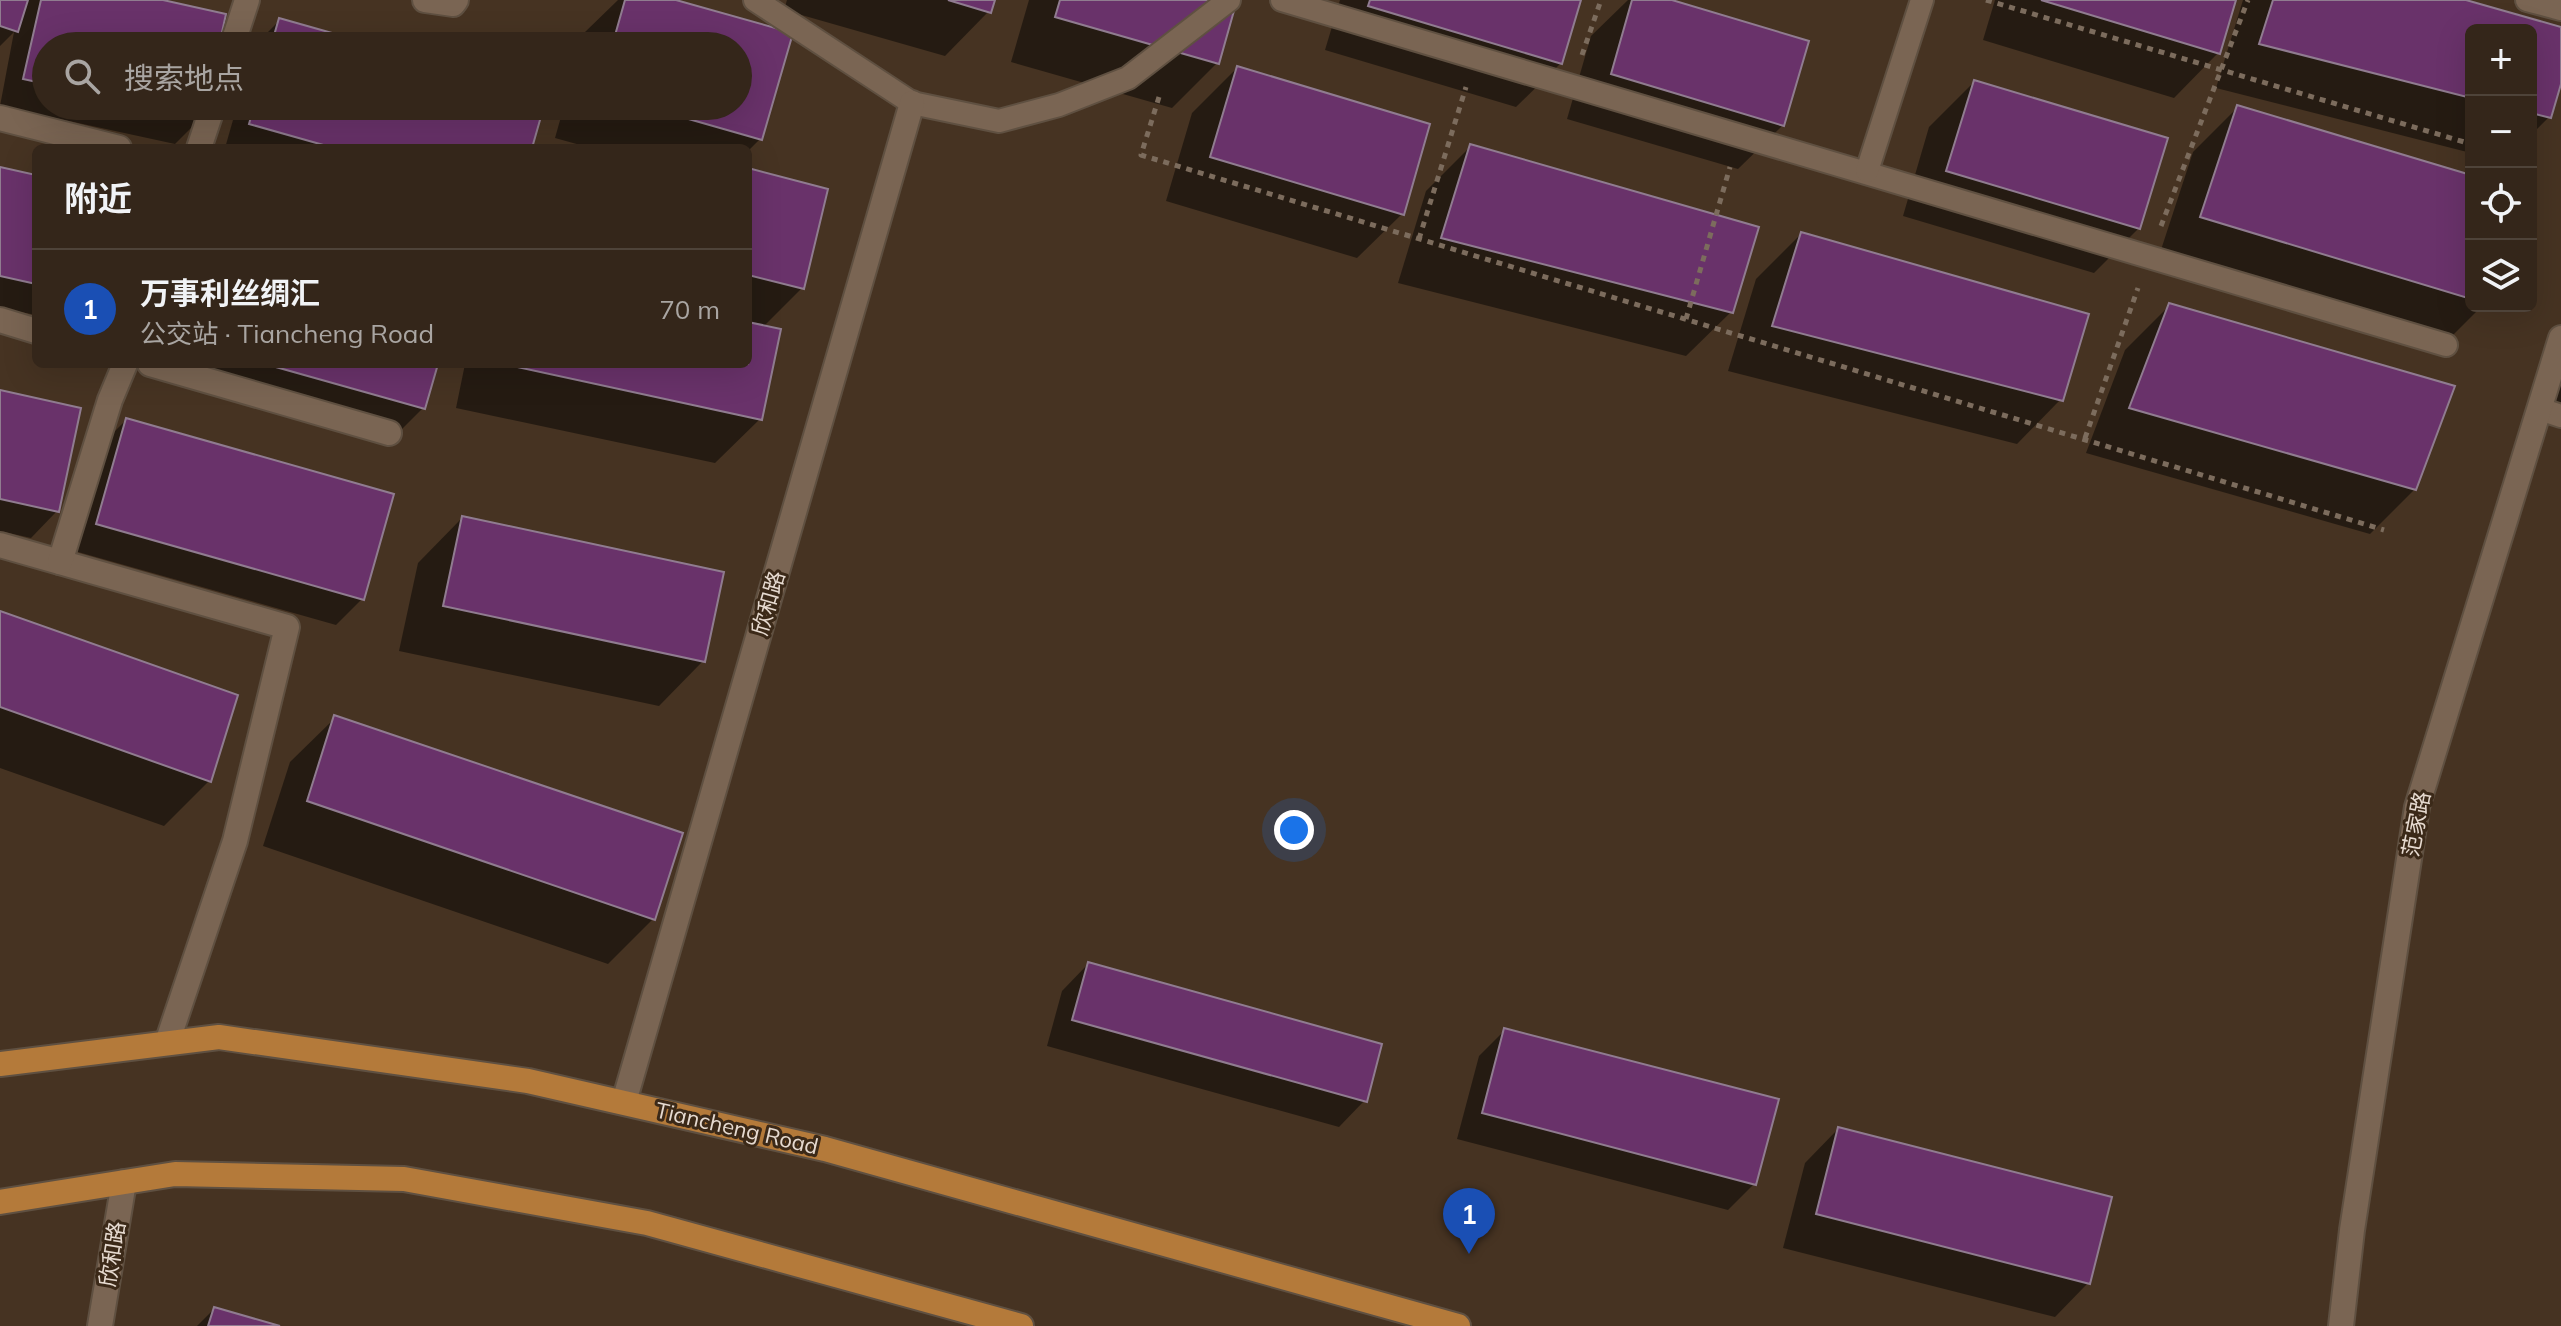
<!DOCTYPE html>
<html lang="zh">
<meta charset="utf-8">
<style>
body{margin:0;font-family:Mulish,"Noto Sans SC",sans-serif;background:#3f3227;color:#f1f3f6}
.controls{position:absolute;right:24px;top:24px;display:grid;overflow:hidden;border-radius:12px;box-shadow:0 8px 32px #0002}
.controls button{width:72px;height:72px;display:grid;place-items:center;padding:0;border:0;border-bottom:2px solid #4e4339;background:#34261a;color:#f1f3f6;font:40px sans-serif}
.you{position:absolute;left:1294px;top:830px;width:28px;height:28px;margin:-20px;border:6px solid #fff;border-radius:50%;background:#1a73e8;box-shadow:0 0 0 12px #1a73e833}
.badge{display:grid;place-items:center;width:52px;height:52px;border-radius:50%;background:#d6ab8b;color:#fff;font-size:26px;font-weight:700}
.pin{position:absolute;translate:-50% -66px;filter:drop-shadow(0 2px 4px #0008)}
.pin::after{content:'';position:absolute;top:42px;width:28px;height:24px;background:inherit;clip-path:polygon(0 0,100% 0,50% 100%)}
.list{margin:0;padding:0;list-style:none}
h2{display:flex;justify-content:space-between;align-items:center;height:104px;margin:0;padding:0 32px;font-size:34px}
h2 small{font-size:26px;font-weight:400;color:#a9a5a2}
.list li{display:grid;grid-template-columns:52px 1fr auto;gap:24px;align-items:center;box-sizing:border-box;height:120px;padding:0 32px;border-top:2px solid #4e4339}
.list b{display:block;font-size:30px;white-space:nowrap}
.list p{margin:0;font-size:26px;white-space:nowrap;color:#a9a5a2}
.list em{font-size:26px;font-style:normal;color:#a9a5a2}
.icon{flex:none;width:44px;height:44px;fill:none;stroke:currentColor;stroke-width:2;stroke-linecap:round;stroke-linejoin:round}
.map{position:relative;flex:none;width:2561px;height:1326px;overflow:hidden}
.search{position:absolute;background:#34261a;box-shadow:0 8px 32px #0002;left:32px;top:32px;width:720px;height:88px;display:flex;align-items:center;gap:20px;box-sizing:border-box;padding:0 28px;border-radius:44px;color:#a9a5a2;font-size:30px}
.panel{position:absolute;background:#34261a;box-shadow:0 8px 32px #0002;left:32px;top:144px;width:720px;height:224px;border-radius:12px}
.map>svg:first-child{display:block}
.shadow{fill:#0007}
.building{fill:#69326a;stroke:#907c90;stroke-width:2}
.lines{fill:none;stroke-linecap:round;stroke-linejoin:round}
.lane-casing{stroke:#5f5041;stroke-width:26}
.street-casing{stroke:#5f5041;stroke-width:28}
.primary-casing{stroke:#5f5041;stroke-width:28}
.path{stroke:#7c6c5d;stroke-width:5;stroke-dasharray:6 6;stroke-linecap:butt}
.lane{stroke:#7a6553;stroke-width:22}
.street{stroke:#7a6553;stroke-width:24}
.primary{stroke:#b47a3a;stroke-width:24}
.labels{text-anchor:middle;stroke-width:6;stroke-linejoin:round;paint-order:stroke}
.street-label{font-size:22px;fill:#e6dad0;stroke:#3b2918}
</style>
<div class="map">
<svg width="2561" height="1326" viewBox="0 0 2561 1326">
<rect width="100%" height="100%" fill="#463322"/>
<g class="shadow">
<path d="M0,0h154l63,46h-171v60h158l-3,12 -26,26 -175,-38 14,-74 -14,14z"/>
<path d="M618,0h51l121,34 -30,105 -12,12v-3h-157l-36,-10 9,-32h174v-60h-157l3,-13z"/>
<path d="M787,0h206l-4,11 -44,45 -161,-46z"/>
<path d="M1029,0h206l-18,63 -45,45 -161,-46z"/>
<path d="M1340,0h239l-18,63 -45,44 -191,-57z"/>
<path d="M1628,0h37l118,125 -45,44 -171,-50 24,-83z"/>
<path d="M1995,0h239l-16,53 -44,45 -191,-58z"/>
<path d="M2243,0h216l102,29v48l-12,40 -18,18v-105h-60v123l-255,-65z"/>
<path d="M280,20l91,26h-117z"/>
<path d="M1237,68l165,146 -45,44 -191,-57 26,-88z"/>
<path d="M1974,82l165,146 -45,45 -191,-57 26,-89z"/>
<path d="M237,106h304l-11,42h-305z"/>
<path d="M2237,108l234,69v129h11l-42,42 -283,-86 36,-110z"/>
<path d="M1471,146l260,166 -45,44 -288,-73 28,-92z"/>
<path d="M0,169l36,8v138l-36,-7z"/>
<path d="M748,170l54,118 -39,39 -3,92 -45,44 -259,-55 9,-44h283z"/>
<path d="M1801,234l260,165 -44,45 -289,-73 28,-92z"/>
<path d="M2170,305l245,184 -45,45 -284,-81 39,-103z"/>
<path d="M148,364h288l-13,44 -26,26z"/>
<path d="M2561,384v39l-12,-4z"/>
<path d="M0,392l57,119 -26,27 -31,-7z"/>
<path d="M126,420l236,179 -26,26 -265,-75 29,-104z"/>
<path d="M462,518l241,143 -44,45 -260,-55 19,-88z"/>
<path d="M0,613l209,168 -45,45 -164,-58z"/>
<path d="M335,718l318,201 -45,45 -345,-118 27,-84z"/>
<path d="M1088,964l277,136 -26,27 -292,-81 15,-55z"/>
<path d="M1505,1030l249,154 -26,26 -271,-71 22,-83z"/>
<path d="M1838,1129l250,154 -33,34 -272,-69 22,-85z"/>
<path d="M214,1309l58,17h-75z"/>
</g>
<g class="building">
<path d="M0,0h28l-10,32 -18,-6z"/>
<path d="M41,0h122l63,14 -7,32h-173v38l-23,-5z"/>
<path d="M625,0h51l117,33 -31,107 -119,-34h95v-60h-126z"/>
<path d="M948,0h47l-4,13z"/>
<path d="M1060,0h177l-18,64 -164,-47z"/>
<path d="M1370,0h211l-19,64 -194,-58z"/>
<path d="M1632,0h40l137,41 -25,85 -173,-52z"/>
<path d="M2041,0h195l-16,54z"/>
<path d="M2273,0h193l95,27v57l-10,34 -20,-5v-83h-60v68l-212,-54z"/>
<path d="M279,18l99,28h-107z"/>
<path d="M1237,66l193,58 -26,91 -194,-58z"/>
<path d="M1974,80l194,58 -28,91 -194,-58z"/>
<path d="M2237,105l234,70v124l-271,-82z"/>
<path d="M144,106h62l-3,13z"/>
<path d="M254,106h290l-12,42h-198l-85,-24z"/>
<path d="M1470,144l289,83 -26,86 -292,-75z"/>
<path d="M0,167l36,8v109l-36,-8z"/>
<path d="M748,168l80,21 -24,100 -56,-14z"/>
<path d="M1801,232l288,82 -26,87 -291,-75z"/>
<path d="M2169,303l286,83 -39,104 -287,-82z"/>
<path d="M748,322l33,7 -19,91 -259,-56h245z"/>
<path d="M265,364h173l-13,45z"/>
<path d="M0,390l81,18 -22,104 -59,-13z"/>
<path d="M126,418l268,76 -30,106 -268,-76z"/>
<path d="M462,516l262,56 -19,90 -262,-56z"/>
<path d="M0,611l238,84 -27,87 -211,-75z"/>
<path d="M334,715l349,118 -28,87 -348,-119z"/>
<path d="M1088,962l294,82 -15,58 -295,-82z"/>
<path d="M1504,1028l275,71 -23,86 -274,-72z"/>
<path d="M1838,1127l274,70 -22,87 -274,-70z"/>
<path d="M214,1307l66,19h-72z"/>
</g>
<g class="lines">
<defs>
<g id="lane">
<path d="M755,0l157,103 87,18 60,-16 69,-27 101,-78"/>
<path d="M1282,0l1164,345"/>
<path d="M2527,0l34,9"/>
<path d="M1867,171l55,-171"/>
<path d="M2540,409l21,7"/>
</g>
<g id="street">
<path d="M425,0l28,4 3,-4"/>
<path d="M232,46l15,-46"/>
<path d="M0,118l119,30"/>
<path d="M199,148l14,-42"/>
<path d="M0,320l36,11"/>
<path d="M150,364l239,69"/>
<path d="M0,545l287,82 -52,214 -68,202"/>
<path d="M60,562l50,-162 15,-36"/>
<path d="M624,1102l288,-999"/>
<path d="M100,1326l24,-144"/>
<path d="M2341,1326l11,-96 65,-423 144,-469"/>
</g>
<g id="primary">
<path d="M0,1064l219,-27 309,44 297,68 633,177"/>
<path d="M0,1202l175,-28 229,5 243,44 374,103"/>
</g>
</defs>
<use href="#lane" class="lane-casing"/>
<use href="#street" class="street-casing"/>
<use href="#primary" class="primary-casing"/>
<g class="path">
<path d="M1986,0l485,144"/>
<path d="M1582,55l19,-55"/>
<path d="M1159,97l-18,58 1243,375"/>
<path d="M2161,226l87,-226"/>
<path d="M1419,239l47,-152"/>
<path d="M1686,319l44,-152"/>
<path d="M2085,438l53,-150"/>
</g>
<use href="#lane" class="lane"/>
<use href="#street" class="street"/>
<use href="#primary" class="primary"/>
</g>
<g class="labels">
<g class="street-label">
<text transform="translate(768 603) rotate(-74)" y="8">欣和路</text>
<text transform="translate(2416 824) rotate(-79)" y="8">范家路</text>
<text transform="translate(737 1128) rotate(13)" y="8">Tiancheng Road</text>
<text transform="translate(112 1254) rotate(-81)" y="8">欣和路</text>
</g>
</g>
</svg>
<div class="controls">
<button>+</button>
<button>−</button>
<button><svg class="icon" aria-label="locate" viewBox="0 0 24 24"><circle cx="12" cy="12" r="6"/><path d="M12 2v4M12 18v4M2 12h4M18 12h4"/></svg></button>
<button><svg class="icon" aria-label="layers" viewBox="0 0 24 24"><path d="M12 4l9 5-9 5-9-5zM3 14l9 5 9-5"/></svg></button>
</div>
<div class="you"></div>
<div class="pin badge" style="left:1469px;top:1254px;background:#1a4fb4">1</div>
<div class="search"><svg class="icon" aria-label="search" viewBox="0 0 24 24"><circle cx="10" cy="10" r="6"/><path d="M15 15l6 6"/></svg>搜索地点</div>
<section class="panel">
<h2>附近<small></small></h2>
<ul class="list">
<li><span class="badge" style="background:#1a4fb4">1</span><div><b>万事利丝绸汇</b><p>公交站 · Tiancheng Road</p></div><em>70 m</em></li>
</ul>
</section>
</div>
